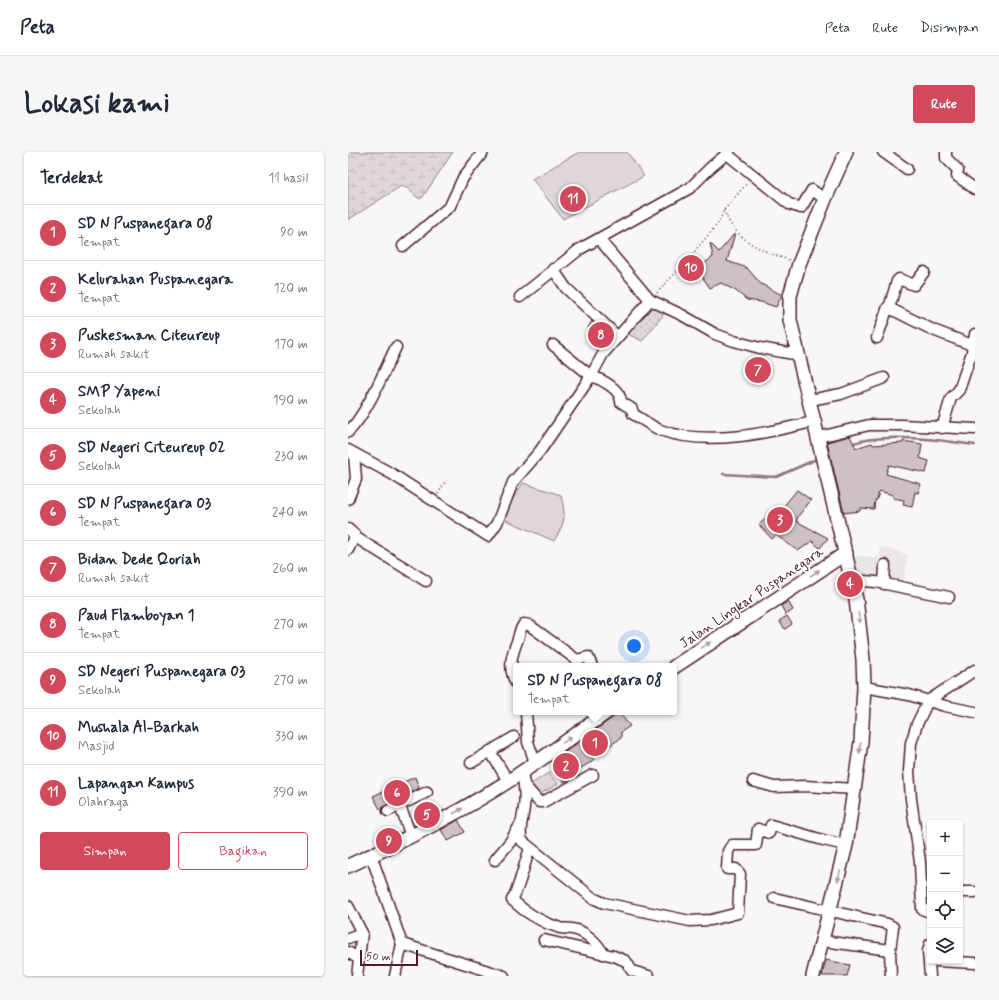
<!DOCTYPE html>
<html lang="id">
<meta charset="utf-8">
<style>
body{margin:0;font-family:Mynerve,sans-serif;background:#f6f6f7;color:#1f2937}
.controls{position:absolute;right:12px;bottom:12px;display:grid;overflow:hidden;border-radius:4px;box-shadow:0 1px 3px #0004}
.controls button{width:36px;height:36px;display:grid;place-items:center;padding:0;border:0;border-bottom:1px solid #e0e1e3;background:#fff;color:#1f2937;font:20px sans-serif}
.scale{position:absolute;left:12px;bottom:10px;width:58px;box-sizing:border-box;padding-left:4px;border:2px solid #4a1f2b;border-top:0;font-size:11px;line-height:14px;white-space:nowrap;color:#4a1f2b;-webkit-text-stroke:3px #fff;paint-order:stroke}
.you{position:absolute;left:286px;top:494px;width:14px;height:14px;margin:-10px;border:3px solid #fff;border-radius:50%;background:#1a73e8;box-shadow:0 0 0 6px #1a73e833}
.badge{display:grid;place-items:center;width:26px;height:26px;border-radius:50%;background:#d1495b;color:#fff;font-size:13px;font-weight:700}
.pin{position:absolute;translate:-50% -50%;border:2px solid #fff;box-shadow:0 1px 4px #0006}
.popup{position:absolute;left:165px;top:511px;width:164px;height:52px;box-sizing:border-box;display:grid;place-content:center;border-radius:4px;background:#fff;filter:drop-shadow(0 1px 3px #0005);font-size:13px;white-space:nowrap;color:#747a83}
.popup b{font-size:15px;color:#1f2937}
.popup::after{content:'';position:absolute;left:50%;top:100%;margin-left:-8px;border:8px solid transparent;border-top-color:#fff}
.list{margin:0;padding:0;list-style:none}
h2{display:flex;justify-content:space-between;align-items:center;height:52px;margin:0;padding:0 16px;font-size:17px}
h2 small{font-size:13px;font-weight:400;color:#747a83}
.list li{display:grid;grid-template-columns:26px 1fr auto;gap:12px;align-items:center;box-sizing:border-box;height:56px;padding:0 16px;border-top:1px solid #e0e1e3}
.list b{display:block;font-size:15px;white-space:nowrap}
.list p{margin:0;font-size:13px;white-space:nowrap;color:#747a83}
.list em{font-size:13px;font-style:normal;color:#747a83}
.actions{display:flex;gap:8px;padding:12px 16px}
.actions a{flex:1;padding:9px 0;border:1px solid #d1495b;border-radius:4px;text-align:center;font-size:14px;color:#d1495b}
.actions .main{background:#d1495b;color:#fff}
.icon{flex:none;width:22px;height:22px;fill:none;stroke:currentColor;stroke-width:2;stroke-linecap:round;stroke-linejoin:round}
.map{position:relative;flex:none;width:627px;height:824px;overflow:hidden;border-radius:4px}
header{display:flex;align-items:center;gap:24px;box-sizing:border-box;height:56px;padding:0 20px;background:#fff;border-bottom:1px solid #e0e1e3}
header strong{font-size:19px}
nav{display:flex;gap:22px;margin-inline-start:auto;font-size:14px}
.intro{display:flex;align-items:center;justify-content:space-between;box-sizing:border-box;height:96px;padding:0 24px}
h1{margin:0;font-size:28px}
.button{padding:10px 18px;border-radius:4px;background:#d1495b;color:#fff;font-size:14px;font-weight:700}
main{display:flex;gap:24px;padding:0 24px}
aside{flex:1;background:#fff;border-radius:4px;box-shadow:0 1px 3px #0004}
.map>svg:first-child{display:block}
.built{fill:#ebe6e8}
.wetland{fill:url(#wetland-marsh);stroke:#947a82}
.park{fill:url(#park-dots);stroke:#947a82}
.pitch{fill:#ded6d9;stroke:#947a82}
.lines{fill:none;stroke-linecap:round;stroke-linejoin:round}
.stream{stroke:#8f747b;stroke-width:2.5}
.building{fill:#cdc1c4;stroke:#4a1f2b}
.minor-casing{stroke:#4a1f2b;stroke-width:13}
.major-casing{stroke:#4a1f2b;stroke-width:16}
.path{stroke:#4a1f2b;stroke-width:1.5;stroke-dasharray:1 3;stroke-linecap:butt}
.minor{stroke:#fff;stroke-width:10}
.major{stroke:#fff;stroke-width:13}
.oneway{fill:#ae9aa0}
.labels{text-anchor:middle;stroke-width:3.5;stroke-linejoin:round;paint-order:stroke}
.street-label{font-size:14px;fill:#4a1f2b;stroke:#fff}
</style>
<header>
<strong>Peta</strong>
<nav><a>Peta</a><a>Rute</a><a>Disimpan</a></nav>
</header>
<div class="intro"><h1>Lokasi kami</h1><a class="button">Rute</a></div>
<main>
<aside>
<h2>Terdekat<small>11 hasil</small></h2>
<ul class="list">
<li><span class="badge">1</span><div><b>SD N Puspanegara 08</b><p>Tempat</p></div><em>90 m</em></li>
<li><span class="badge">2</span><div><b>Kelurahan Puspanegara</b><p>Tempat</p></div><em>120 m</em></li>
<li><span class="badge">3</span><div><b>Puskesman Citeureup</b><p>Rumah sakit</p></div><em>170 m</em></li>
<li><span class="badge">4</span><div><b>SMP Yapeni</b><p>Sekolah</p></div><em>190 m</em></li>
<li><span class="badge">5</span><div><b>SD Negeri Citeureup 02</b><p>Sekolah</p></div><em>230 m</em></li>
<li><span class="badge">6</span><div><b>SD N Puspanegara 03</b><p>Tempat</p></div><em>240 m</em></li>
<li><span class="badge">7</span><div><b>Bidan Dede Qoriah</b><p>Rumah sakit</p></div><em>260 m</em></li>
<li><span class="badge">8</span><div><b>Paud Flamboyan 1</b><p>Tempat</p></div><em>270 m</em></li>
<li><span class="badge">9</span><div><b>SD Negeri Puspanegara 03</b><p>Sekolah</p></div><em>270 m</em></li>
<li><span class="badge">10</span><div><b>Mushala Al-Barkah</b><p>Masjid</p></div><em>330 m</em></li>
<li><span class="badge">11</span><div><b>Lapangan Kampus</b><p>Olahraga</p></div><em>390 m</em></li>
</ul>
<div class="actions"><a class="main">Simpan</a><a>Bagikan</a></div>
</aside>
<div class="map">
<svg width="627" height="824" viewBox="0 0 627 824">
<defs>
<pattern id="wetland-marsh" width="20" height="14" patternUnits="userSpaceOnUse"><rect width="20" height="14" fill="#ded6d9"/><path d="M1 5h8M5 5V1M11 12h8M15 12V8" fill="none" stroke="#c0b7ba"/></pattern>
<pattern id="park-dots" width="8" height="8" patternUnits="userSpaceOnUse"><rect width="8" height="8" fill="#ded6d9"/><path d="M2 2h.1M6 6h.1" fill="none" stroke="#c0b7ba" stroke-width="1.8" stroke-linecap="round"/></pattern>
</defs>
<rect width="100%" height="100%" fill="#f8f6f7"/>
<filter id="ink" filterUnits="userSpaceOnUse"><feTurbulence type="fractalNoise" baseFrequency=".025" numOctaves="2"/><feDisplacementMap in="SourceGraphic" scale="8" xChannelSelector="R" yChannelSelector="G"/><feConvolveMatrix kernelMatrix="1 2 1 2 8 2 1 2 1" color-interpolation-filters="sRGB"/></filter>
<g filter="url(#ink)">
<g class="built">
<path d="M406,207l14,3 -4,17 -16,-2z"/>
<path d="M532,394l28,9 -5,28 -48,-8 -2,-20 27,3z"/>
</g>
<path class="wetland" d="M0,0h105l-31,46h-4l-11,-10 -6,-2 -53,34z"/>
<path class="park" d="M302,152l15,9 -23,28 -16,-8z"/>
<g class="pitch">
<path d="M231,0h48l17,24 -81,43 -31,-40z"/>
<path d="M175,331l38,12c5,23 5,25 -7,46l-48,-21 -4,-4z"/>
<path d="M200,621l10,11 -20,11 -8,-10z"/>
</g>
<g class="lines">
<g class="stream">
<path d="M503,292c30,-12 92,-4 124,1"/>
<path d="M375,322l53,3 43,-19"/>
</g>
</g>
<g class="building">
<path d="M387,81l-8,28 20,7 14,16 21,11 -6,12 -15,-5 -14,-2 -11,-9 -15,-8 -11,5 -7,-10 -2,-12 12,-9 -3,-14 9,9z"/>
<path d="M244,169l17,16 -10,12 -4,-6 4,-5 -11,-10z"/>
<path d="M502,284l6,12 16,-5 1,2 30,-2v-2l19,3 -2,14 9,3 -3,12 -37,-8 -3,9 35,10 -3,9 -3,-1 -3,15 -9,-2 1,-5 -11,-2v-3l-14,-4 -2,9h-2l-1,9 -14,-1v3l-16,2 -17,-71z"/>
<path d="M449,338l14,10 -12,15 -3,6 32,17 -8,10 -8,-7 -14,10 -22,-16 -4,4 -13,-14 11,-12 4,5z"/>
<path d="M440,449l5,9 -7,5 -5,-9z"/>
<path d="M439,464l5,8 -7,5 -6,-8z"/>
<path d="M271,561l11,13 -9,6v6l-22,15 -8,9 -15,9 2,4 -14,7 -9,-10 15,-15 -5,-5z"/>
<path d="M67,625l4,11 -39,21 -7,-13z"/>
<path d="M110,668l7,12 -17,9 -7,-11z"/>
<path d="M478,808l24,5 -3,11h-25z"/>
</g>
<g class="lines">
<defs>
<g id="minor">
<path d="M535,0l24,17"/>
<path d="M598,0v6l12,12 -1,6 18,13"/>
<path d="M379,2l62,50 12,4 11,-18 13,9"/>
<path d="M251,87l51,61 32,15 33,19 19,7 26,7 39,7"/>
<path d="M55,94l47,-40 13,-28 20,-26"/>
<path d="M205,117l13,19 51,48"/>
<path d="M576,120l-10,13 -15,-6 -2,2 -8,27 44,22 39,15"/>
<path d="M172,145l60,-48 110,-61 21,-21 18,-15"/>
<path d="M529,186l11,-31"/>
<path d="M205,193l38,31c10,3 30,13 30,26l11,7 1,5c9,5 18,12 27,16 47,17 108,3 156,-9"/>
<path d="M462,248l31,-6 43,-16"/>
<path d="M594,276l9,-30 8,-8 13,-38 3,-18"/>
<path d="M0,280c19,-18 36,-61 48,-85"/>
<path d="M471,285l50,-12h32l74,4"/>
<path d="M0,298l44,24 96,62 9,-13 16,-41 27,-31 51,-75 12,-22 47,-54"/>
<path d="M0,347l8,-20 -2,-25"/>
<path d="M0,377l7,6 -7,15"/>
<path d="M7,385l71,44"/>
<path d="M504,428l24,2 73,15"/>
<path d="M536,432l1,-19"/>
<path d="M168,532c-8,-17 -5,-28 2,-45 1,-5 3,-11 6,-15l5,1 48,35 11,-3 4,9"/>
<path d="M516,535l45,8 36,11 30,6"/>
<path d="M178,560l2,30 7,20"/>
<path d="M142,599l18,30"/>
<path d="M123,611l43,-26"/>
<path d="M174,620c2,12 4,23 2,35 -1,12 -6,23 -2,34l71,57 11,5 86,18 21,-1 27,-7 2,-39 -4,-5h-9l1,-18 4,-6h24l2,-16 11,4 2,-8 52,15 23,5"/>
<path d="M405,629l21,6 31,-1 50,3"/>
<path d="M177,634l14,16h4l50,-27"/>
<path d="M52,654l11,30"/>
<path d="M40,659l39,-19"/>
<path d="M182,697c-7,17 -9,35 -18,51 13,12 31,23 48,28 4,1 8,0 12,1 12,1 27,15 31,25"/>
<path d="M23,703l31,89 -7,32"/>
<path d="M147,708l15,-18 10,-17"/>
<path d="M612,740h15"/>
<path d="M426,746l114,26 5,3 -3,23 1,26"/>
<path d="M0,754l14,27 -14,5"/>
<path d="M582,760l-8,-3 -2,-47 -9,-63 -2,-28 2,-28 6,-19 11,-23 47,-31"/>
<path d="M196,788l70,16 12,5 6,10 17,5"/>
<path d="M475,789l67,9"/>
<path d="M54,792l102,32"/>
<path d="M582,792l-2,7 2,25"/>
<path d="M0,800l11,7"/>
<path d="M588,809l39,2"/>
<path d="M9,824l5,-43"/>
</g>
<g id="major">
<path d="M326,515l172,-114"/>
<path d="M0,714c60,-27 120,-57 174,-94 29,-19 57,-40 85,-60"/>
<path d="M465,824l33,-131 15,-103 3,-55 -1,-28 -7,-60 -66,-279v-24l9,-32 26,-65 21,-47"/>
</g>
</defs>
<use href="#minor" class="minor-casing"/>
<use href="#major" class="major-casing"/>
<g class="path">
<path d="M376,58c10,30 38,41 65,50"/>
<path d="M309,141l37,-41 25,-30 5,-12 24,-28"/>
<path d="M90,342l8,-14"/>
</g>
<use href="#minor" class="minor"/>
<use href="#major" class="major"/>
</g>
<defs><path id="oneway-solid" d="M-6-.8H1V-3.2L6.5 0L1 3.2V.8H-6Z"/></defs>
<g class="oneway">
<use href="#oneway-solid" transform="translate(467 421) rotate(-34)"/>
<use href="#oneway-solid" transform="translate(511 466) rotate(82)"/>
<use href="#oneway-solid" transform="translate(358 493) rotate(-34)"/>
<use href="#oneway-solid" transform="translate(219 588) rotate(-35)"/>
<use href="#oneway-solid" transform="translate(512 596) rotate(97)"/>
<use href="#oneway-solid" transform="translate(110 659) rotate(-30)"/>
<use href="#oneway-solid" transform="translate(491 724) rotate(103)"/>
</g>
</g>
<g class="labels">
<g class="street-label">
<text transform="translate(403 445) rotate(-34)" y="5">Jalan Lingkar Puspanegara</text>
</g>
</g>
</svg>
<div class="controls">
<button>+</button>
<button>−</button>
<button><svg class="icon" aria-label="locate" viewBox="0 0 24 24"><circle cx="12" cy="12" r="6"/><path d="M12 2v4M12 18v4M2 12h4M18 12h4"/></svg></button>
<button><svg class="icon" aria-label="layers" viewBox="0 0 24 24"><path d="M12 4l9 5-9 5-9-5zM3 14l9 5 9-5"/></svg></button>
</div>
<div class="scale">50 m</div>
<div class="you"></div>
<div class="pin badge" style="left:247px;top:591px">1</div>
<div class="popup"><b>SD N Puspanegara 08</b>Tempat</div>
<div class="pin badge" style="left:218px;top:614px">2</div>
<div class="pin badge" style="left:432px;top:368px">3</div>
<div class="pin badge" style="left:502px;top:432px">4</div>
<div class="pin badge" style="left:79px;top:663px">5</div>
<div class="pin badge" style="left:49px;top:641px">6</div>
<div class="pin badge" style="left:410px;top:218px">7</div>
<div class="pin badge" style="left:253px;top:183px">8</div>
<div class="pin badge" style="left:41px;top:689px">9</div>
<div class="pin badge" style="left:343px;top:116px">10</div>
<div class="pin badge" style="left:225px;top:47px">11</div>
</div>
</main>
